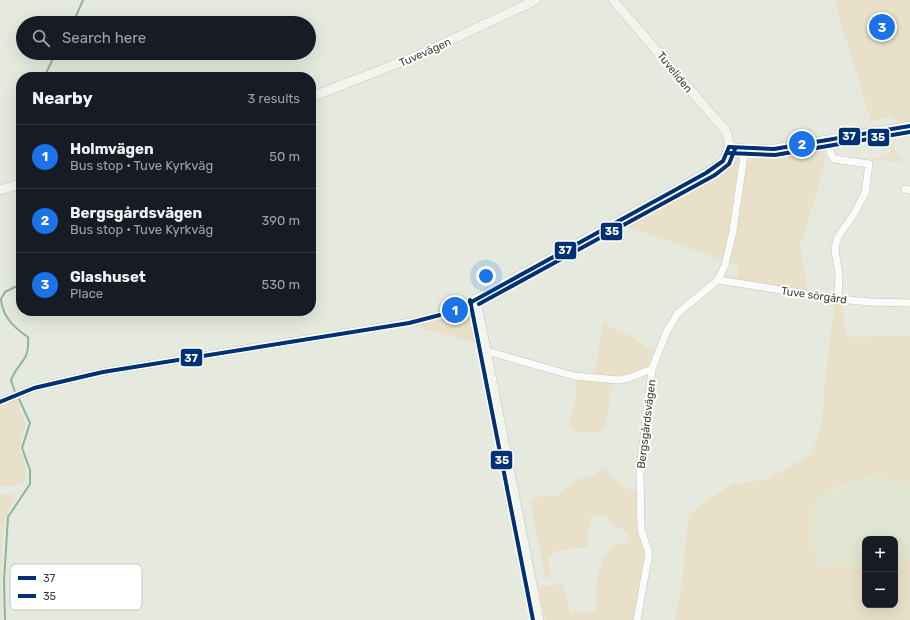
<!DOCTYPE html>
<meta charset="utf-8">
<style>
body{margin:0;font-family:Rubik,sans-serif;background:#20242c;color:#f1f3f6}
.controls{position:absolute;right:12px;bottom:12px;display:grid;overflow:hidden;border-radius:8px;box-shadow:0 4px 16px #0002}
.controls button{width:36px;height:36px;display:grid;place-items:center;padding:0;border:0;border-bottom:1px solid #363941;background:#171b24;color:#f1f3f6;font:20px sans-serif}
.you{position:absolute;left:486px;top:276px;width:14px;height:14px;margin:-10px;border:3px solid #fff;border-radius:50%;background:#1a73e8;box-shadow:0 0 0 6px #1a73e833}
.badge{display:grid;place-items:center;width:26px;height:26px;border-radius:50%;background:#1a73e8;color:#fff;font-size:13px;font-weight:700}
.pin{position:absolute;translate:-50% -50%;border:2px solid #fff;box-shadow:0 1px 4px #0006}
.list{margin:0;padding:0;list-style:none}
h2{display:flex;justify-content:space-between;align-items:center;height:52px;margin:0;padding:0 16px;font-size:17px}
h2 small{font-size:13px;font-weight:400;color:#9ea1a6}
.list li{display:grid;grid-template-columns:26px 1fr auto;gap:12px;align-items:center;box-sizing:border-box;height:64px;padding:0 16px;border-top:1px solid #363941}
.list b{display:block;font-size:15px;white-space:nowrap}
.list p{margin:0;font-size:13px;white-space:nowrap;color:#9ea1a6}
.list em{font-size:13px;font-style:normal;color:#9ea1a6}
.icon{flex:none;width:22px;height:22px;fill:none;stroke:currentColor;stroke-width:2;stroke-linecap:round;stroke-linejoin:round}
.map{position:relative;flex:none;width:910px;height:620px;overflow:hidden}
.search{position:absolute;background:#171b24;box-shadow:0 4px 16px #0002;left:16px;top:16px;width:300px;height:44px;display:flex;align-items:center;gap:10px;box-sizing:border-box;padding:0 14px;border-radius:22px;color:#9ea1a6;font-size:15px}
.panel{position:absolute;background:#171b24;box-shadow:0 4px 16px #0002;left:16px;top:72px;width:300px;height:244px;border-radius:16px}
.map>svg:first-child{display:block}
.built{fill:#e0e6d2}
.green{fill:#e9e0ca}
.lines{fill:none;stroke-linecap:round;stroke-linejoin:round}
.stream{stroke:#8fb39f;stroke-width:2}
.street-casing{stroke:#c4c6be;stroke-width:8}
.secondary-casing{stroke:#c4c6be;stroke-width:10}
.street{stroke:#fbfcfa;stroke-width:7}
.secondary{stroke:#f4f4ef;stroke-width:9}
.bus-1-casing{stroke:#fff;stroke-width:7}
.bus-2-casing{stroke:#fff;stroke-width:7}
.bus-1{stroke:#003273;stroke-width:4}
.bus-2{stroke:#003273;stroke-width:4}
.labels{text-anchor:middle;stroke-width:4;stroke-linejoin:round;paint-order:stroke}
.street-label{font-size:11px;fill:#3b3e36;stroke:#fff}
.key{fill:#fff;stroke:#c4c5c3;stroke-width:1}
.key-label{font-size:11px;fill:#3b3e36}
.line-badge{stroke:#fff;stroke-width:1.5}
.badge-label{font-size:11px;text-anchor:middle;font-weight:bold;fill:#fff}
</style>
<div class="map">
<svg width="910" height="620" viewBox="0 0 910 620">
<rect width="100%" height="100%" fill="#e6e9de"/>
<path class="built" d="M880,474l19,9h11v77l-15,1v-22h-30v24l-46,3 -9,-33 3,-25 11,-15z"/>
<g class="green">
<path d="M834,0h76v121l-11,2 -8,-7 -20,5z"/>
<path d="M888,124l3,1 -33,6 -4,-2 2,-3 15,1z"/>
<path d="M889,135l4,13 8,11v3l-28,-2 1,-2h10l5,-3 2,-4 -1,-8 -13,-1 -1,-4h-5z"/>
<path d="M826,146l-2,23 -24,77 8,47 -1,5 -86,-14 3,-10 13,2 2,-10 -110,-39 -7,-4 107,-64 4,-5 4,1 8,8 10,-5 32,-2z"/>
<path d="M835,302l7,1 4,34 64,-1v147h-11l-19,-9c-11,3 -49,13 -56,19 -22,17 -11,51 -5,73l46,-3v42h30v-44l15,-1v60h-235l7,-38 5,-57 3,-10 14,-13 29,-18 35,-5 44,-25 10,-33 3,-41z"/>
<path d="M467,309l3,3 8,32 -65,-18z"/>
<path d="M603,323l26,12 24,16 -4,14 -16,9 -16,2c-16,22 1,36 -18,57l-26,-2 -3,-7 1,-12 5,-12 -1,-13 5,-14h15z"/>
<path d="M16,399l10,25 -7,25c7,13 10,23 3,36l-22,1v-80z"/>
<path d="M603,468c11,10 18,23 35,22l8,61 -11,69h-90l-6,-33 24,-3 7,30 27,-4c-4,-25 1,-48 18,-66l13,-1 1,-6 -8,-10 -5,1c-10,-15 -9,-15 -26,-10l-3,29 -32,4 -7,6 3,20 -3,2 -3,-3 -14,-70v-7l6,-2 21,-1c13,-13 17,-18 36,-20z"/>
<path d="M0,494l16,1c-3,7 -8,15 -10,23 -6,22 -6,79 -4,102h-2z"/>
</g>
<g class="lines">
<g class="stream">
<path d="M73,23l10,-23"/>
<path d="M44,77l12,-24"/>
<path d="M21,213l-3,9 3,10"/>
<path d="M15,392l-4,-12c8,-20 19,-18 17,-43 -14,-9 -26,-22 -27,-38l4,-7 16,-8"/>
<path d="M5,620l-1,-39 4,-64 22,-33v-14l-8,-22 8,-25 -11,-24"/>
</g>
<defs>
<g id="street">
<path d="M829,139l2,16 3,4 35,5 -4,29 -11,21 -16,23 -2,7 -1,7 4,23 -1,25"/>
<path d="M905,189l5,1"/>
<path d="M718,280l120,19 32,3 40,1"/>
<path d="M487,351l87,25 44,4 11,-2 23,-9"/>
<path d="M0,402l34,-14 69,-16 314,-51 23,-6 36,-16"/>
<path d="M637,620l12,-67 -8,-23 -1,-59 12,-102 15,-38 11,-18 40,-33 7,-15 8,-34 12,-82"/>
</g>
<g id="secondary">
<path d="M311,97l108,-42 117,-55"/>
<path d="M729,147l16,2h29l136,-23"/>
<path d="M0,190l21,-6"/>
<path d="M539,620l-63,-321 236,-129c15,-10 22,-23 13,-40l-112,-130"/>
</g>
</defs>
<use href="#street" class="street-casing"/>
<use href="#secondary" class="secondary-casing"/>
<use href="#street" class="street"/>
<use href="#secondary" class="secondary"/>
<defs>
<g id="bus-1">
<path d="M729,147l45,2 136,-23"/>
<path d="M0,402l34,-14 69,-16 306,-49 31,-8 26,-10 240,-132 17,-12 6,-14"/>
</g>
<g id="bus-2">
<path d="M728,153l47,2 135,-23"/>
<path d="M470,300l63,320"/>
<path d="M479,304l236,-129 14,-11 6,-15"/>
</g>
</defs>
<use href="#bus-1" class="bus-1-casing"/>
<use href="#bus-2" class="bus-2-casing"/>
<use href="#bus-1" class="bus-1"/>
<use href="#bus-2" class="bus-2"/>
</g>
<g class="labels">
<g class="street-label">
<text transform="translate(425 52) rotate(-24)" y="4">Tuvevägen</text>
<text transform="translate(675 72) rotate(51)" y="4">Tuveliden</text>
<text transform="translate(814 295) rotate(8)" y="4">Tuve sörgård</text>
<text transform="translate(646 424) rotate(-83)" y="4">Bergsgårdsvägen</text>
</g>
</g>
<rect x="10" y="564" width="132" height="46" rx="6" class="key"/>
<rect x="18" y="576" width="18" height="4" fill="#003273"/>
<rect x="18" y="594" width="18" height="4" fill="#003273"/>
<g class="key-label">
<text x="43" y="582">37</text>
<text x="43" y="600">35</text>
</g>
<g class="line-badge">
<rect x="838" y="127" width="23" height="19" rx="4" fill="#003273"/>
<rect x="867" y="128" width="23" height="19" rx="4" fill="#003273"/>
<rect x="600" y="222" width="23" height="19" rx="4" fill="#003273"/>
<rect x="554" y="241" width="23" height="19" rx="4" fill="#003273"/>
<rect x="180" y="348" width="23" height="19" rx="4" fill="#003273"/>
<rect x="490" y="450" width="23" height="20" rx="4" fill="#003273"/>
</g>
<g class="badge-label">
<text x="849" y="140">37</text>
<text x="878" y="141">35</text>
<text x="612" y="235">35</text>
<text x="565" y="254">37</text>
<text x="191" y="362">37</text>
<text x="502" y="464">35</text>
</g>
</svg>
<div class="controls">
<button>+</button>
<button>−</button>
</div>
<div class="you"></div>
<div class="pin badge" style="left:455px;top:310px">1</div>
<div class="pin badge" style="left:802px;top:144px">2</div>
<div class="pin badge" style="left:882px;top:27px">3</div>
<div class="search"><svg class="icon" aria-label="search" viewBox="0 0 24 24"><circle cx="10" cy="10" r="6"/><path d="M15 15l6 6"/></svg>Search here</div>
<section class="panel">
<h2>Nearby<small>3 results</small></h2>
<ul class="list">
<li><span class="badge">1</span><div><b>Holmvägen</b><p>Bus stop · Tuve Kyrkväg</p></div><em>50 m</em></li>
<li><span class="badge">2</span><div><b>Bergsgårdsvägen</b><p>Bus stop · Tuve Kyrkväg</p></div><em>390 m</em></li>
<li><span class="badge">3</span><div><b>Glashuset</b><p>Place</p></div><em>530 m</em></li>
</ul>
</section>
</div>
